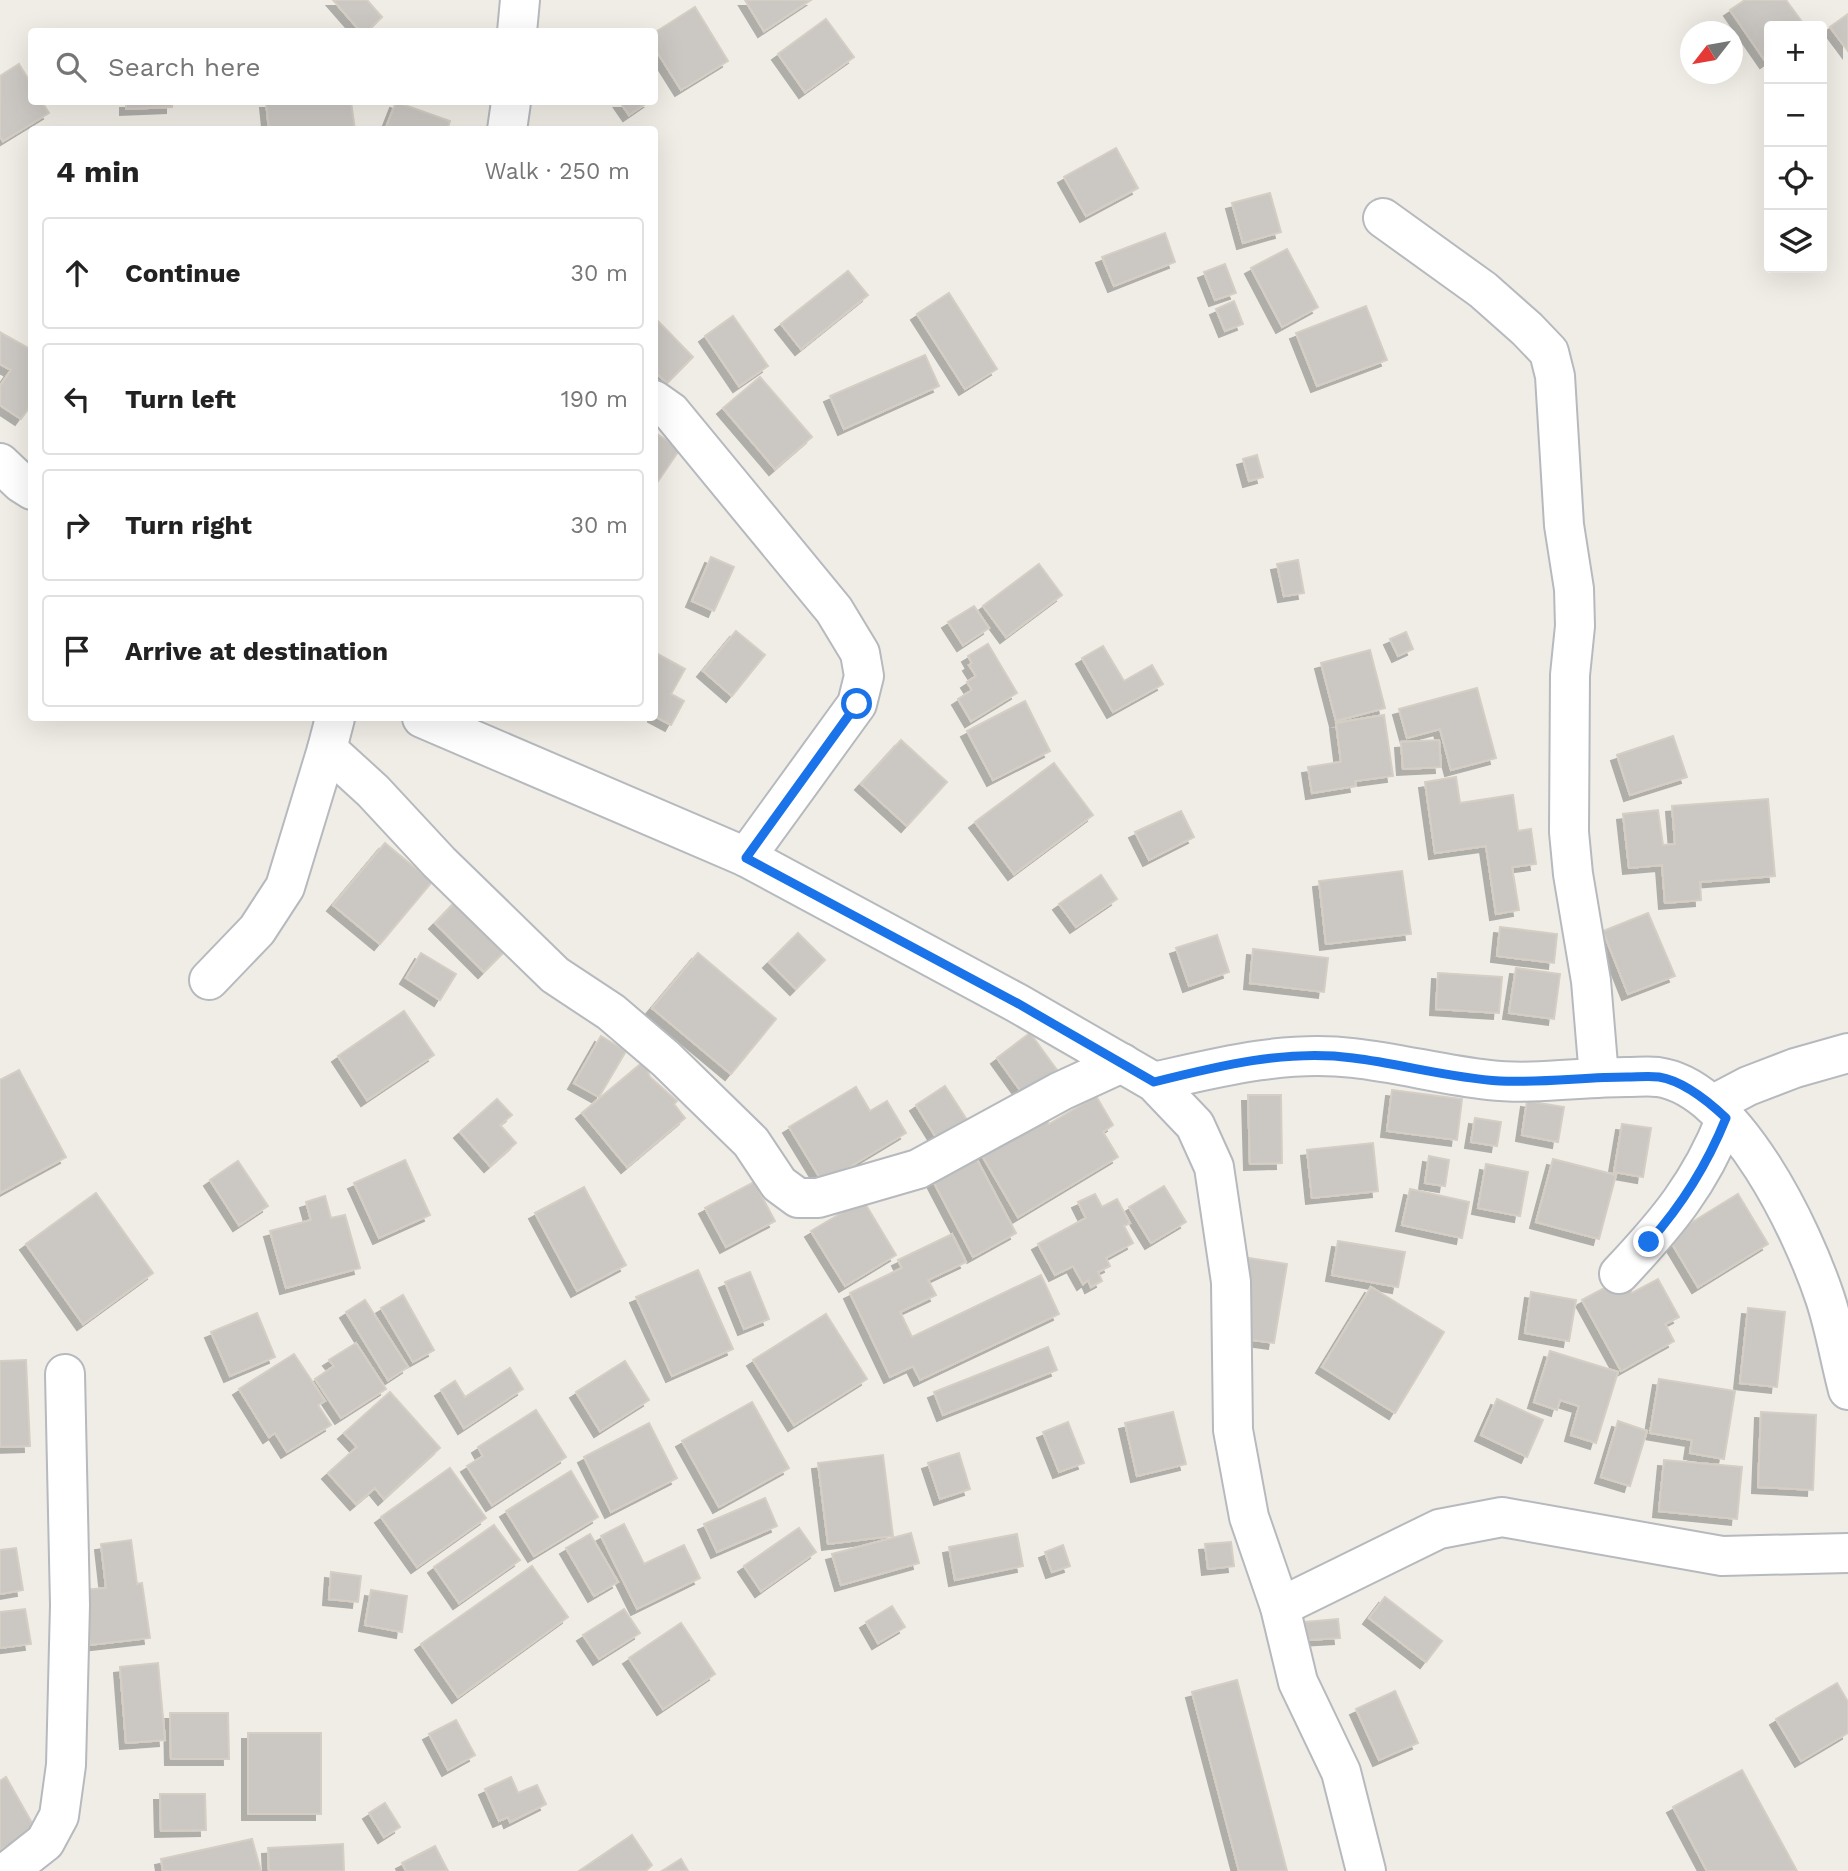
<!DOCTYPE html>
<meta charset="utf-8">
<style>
body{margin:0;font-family:"Work Sans",sans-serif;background:#f6f6f6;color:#222}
.controls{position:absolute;right:21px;top:21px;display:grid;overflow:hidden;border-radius:7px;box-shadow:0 7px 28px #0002}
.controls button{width:63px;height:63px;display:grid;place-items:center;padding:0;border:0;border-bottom:2px solid #e0e0e0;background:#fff;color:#222;font:35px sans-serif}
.compass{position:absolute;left:1680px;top:21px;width:63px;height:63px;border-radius:50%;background:#fff;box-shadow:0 7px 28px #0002;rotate:239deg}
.stop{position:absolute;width:21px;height:21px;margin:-16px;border:5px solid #1a73e8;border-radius:50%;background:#fff}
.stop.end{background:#1a73e8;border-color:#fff;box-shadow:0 2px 7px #0008}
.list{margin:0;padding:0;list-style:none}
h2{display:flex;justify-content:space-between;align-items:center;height:91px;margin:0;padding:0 28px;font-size:30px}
h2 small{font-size:23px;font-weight:400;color:#767676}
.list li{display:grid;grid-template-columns:46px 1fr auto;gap:21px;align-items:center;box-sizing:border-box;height:112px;margin:0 14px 14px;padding:0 14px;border:2px solid #e0e0e0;border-radius:7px}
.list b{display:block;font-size:26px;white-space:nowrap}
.list em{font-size:23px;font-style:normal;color:#767676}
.icon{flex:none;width:38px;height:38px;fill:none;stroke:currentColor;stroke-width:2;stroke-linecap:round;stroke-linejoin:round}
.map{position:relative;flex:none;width:1848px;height:1871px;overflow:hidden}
.search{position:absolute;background:#fff;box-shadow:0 7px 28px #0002;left:28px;top:28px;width:630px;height:77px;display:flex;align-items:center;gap:18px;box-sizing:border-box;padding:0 24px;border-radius:7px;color:#767676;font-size:26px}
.panel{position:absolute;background:#fff;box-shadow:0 7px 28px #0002;left:28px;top:126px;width:630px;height:595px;border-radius:7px}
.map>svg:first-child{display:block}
.building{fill:#cbc7c3;stroke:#d5cec4;stroke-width:2;filter:url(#shadow)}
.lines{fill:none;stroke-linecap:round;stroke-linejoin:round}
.minor-casing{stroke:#b6b9bd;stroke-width:42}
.minor{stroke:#fff;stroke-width:38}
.route{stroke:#1a73e8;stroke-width:9}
</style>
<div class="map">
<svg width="1848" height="1871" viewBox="0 0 1848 1871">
<defs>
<filter id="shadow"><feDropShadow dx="-6" dy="6" stdDeviation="0" flood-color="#0004"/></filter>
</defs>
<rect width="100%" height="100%" fill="#f0ede6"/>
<g class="building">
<path d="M333,0h34l15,17 -15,15h-6z"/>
<path d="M745,0h66l-47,31z"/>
<path d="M1745,0h41l19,26h-36v34l-3,2 -36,-52z"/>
<path d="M695,7l33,54 -47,29 -27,-43v-14z"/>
<path d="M1848,14v37l-18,-24z"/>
<path d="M826,19l28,38 -49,35 -27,-38z"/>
<path d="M19,64l13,21v17h10l7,11 -46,28 -3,-5v-60z"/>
<path d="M126,102h46v5l-46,2z"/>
<path d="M266,102h85l4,28h-86z"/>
<path d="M396,102l54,19 -3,9h-62z"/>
<path d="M620,102h28l-19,13z"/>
<path d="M1116,148l22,40 -52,28 -22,-39z"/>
<path d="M1270,193l11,39 -38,11 -11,-40z"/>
<path d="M1165,233l10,29 -61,24 -12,-29z"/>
<path d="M1287,249l31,58 -36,20 -31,-59z"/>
<path d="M1225,264l11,29 -21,7 -11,-28z"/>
<path d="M848,271l20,24 -67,54 -20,-25z"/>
<path d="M949,293l48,76 -32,20 -48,-75z"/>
<path d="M1234,301l9,23 -18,7 -9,-22z"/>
<path d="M1366,306l21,54 -70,26 -21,-53z"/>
<path d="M733,316l35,50 -29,20 -34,-50z"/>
<path d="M654,317l39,40 -26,26 -13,-12z"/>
<path d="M0,332l32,18v54l-11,15 -21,-14v-19l11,-16 -11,-6z"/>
<path d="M925,355l14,31 -95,43 -14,-33z"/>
<path d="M760,377l52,60 -37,32 -52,-61z"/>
<path d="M654,432l26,17 -26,38z"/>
<path d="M1257,455l6,22 -14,4 -6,-22z"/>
<path d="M711,557l23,10 -20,44 -22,-10z"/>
<path d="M1298,560l6,33 -20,3 -7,-32z"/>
<path d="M1039,564l23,31 -56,42 -23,-31z"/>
<path d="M974,606l15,22 -26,17 -15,-23z"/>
<path d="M736,631l29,24 -33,41 -29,-25z"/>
<path d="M1406,632l7,17 -15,7 -8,-17z"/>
<path d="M988,644l29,49 -46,28 -13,-22 14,-9 -5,-8 9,-6 -7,-11 3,-2 -4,-7z"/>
<path d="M1103,646l21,35 28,-16 11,19 -50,28 -31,-54z"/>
<path d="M1370,650l15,58 -49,13 -15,-58z"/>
<path d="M654,652l31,17 -14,25 13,7 -13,24 -17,-9z"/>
<path d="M1477,688l19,70 -45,12 -11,-41 -33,9 -8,-29z"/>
<path d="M1025,701l25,50 -57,29 -26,-49z"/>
<path d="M1384,715l9,61 -38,5 1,5 -44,7 -4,-26 33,-5 -5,-39z"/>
<path d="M1673,736l14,41 -57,18 -13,-40z"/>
<path d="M901,740l46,42 -40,44 -46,-42z"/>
<path d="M1439,740l2,27 -38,2 -2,-27z"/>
<path d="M1054,763l39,52 -79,59 -39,-52z"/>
<path d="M1456,777l4,26 53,-8 5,36 13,-2 5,35 -24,3 7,43 -23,4 -10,-68 -51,7 -10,-71z"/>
<path d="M1768,799l7,77 -75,6 1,18 -36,3 -3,-38 -33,3 -6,-54 35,-4 5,35 12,-1 -3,-38z"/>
<path d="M1181,811l13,26 -45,23 -14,-28z"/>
<path d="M385,843l47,39 -52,62 -47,-39z"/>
<path d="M1402,871l9,63 -85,10 -7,-63z"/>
<path d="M1101,875l16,24 -41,28 -17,-23z"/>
<path d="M459,898l49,50 -24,24 -49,-49z"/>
<path d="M1648,913l27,63 -47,18 -25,-63z"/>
<path d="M1500,927l57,7 -3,29 -57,-7z"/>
<path d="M798,933l27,27 -29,29 -27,-27z"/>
<path d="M1217,935l12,37 -40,14 -13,-38z"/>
<path d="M1253,949l75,9 -4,34 -74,-9z"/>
<path d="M421,953l35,21 -16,26 -34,-22z"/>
<path d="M698,953l78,66 -45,55 -79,-66z"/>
<path d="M1516,968l44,6 -6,45 -45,-6z"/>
<path d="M1438,973l64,4 -3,36 -63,-4z"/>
<path d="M404,1011l30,44 -67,45 -29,-44z"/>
<path d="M1030,1033l27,37 -34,24 -26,-36z"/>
<path d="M601,1036l25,15 -27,46 -25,-14z"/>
<path d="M644,1061l6,16 27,24 -3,3 11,14 -58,49 -45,-54z"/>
<path d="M19,1070l47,87 -66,36v-113z"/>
<path d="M945,1086l24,37 -30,19 -23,-37z"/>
<path d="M856,1087l14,24 17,-10 19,32 -83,50 -34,-56z"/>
<path d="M1392,1090l70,9 -5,41 -70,-9z"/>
<path d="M1248,1095h33l1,68 -32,1z"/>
<path d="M1096,1096l17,29 -10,7 15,25 -100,60 -42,-72 62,-38 11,17z"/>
<path d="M497,1099l15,16 -12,10 16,18 -26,23 -30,-34z"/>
<path d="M1527,1101l37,6 -6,35 -36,-7z"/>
<path d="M1475,1118l26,4 -4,24 -26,-4z"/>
<path d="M1622,1124l29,4 -8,49 -29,-5z"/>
<path d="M1373,1143l5,48 -66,7 -5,-48z"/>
<path d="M974,1154l42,79 -43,24 -42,-80z"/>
<path d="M1429,1156l20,4 -4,26 -20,-3z"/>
<path d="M1553,1159l63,16 -17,64 -63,-17z"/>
<path d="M405,1160l25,55 -51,23 -25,-55z"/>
<path d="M238,1161l30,45 -29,19 -29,-45z"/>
<path d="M1486,1164l42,8 -8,44 -42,-8z"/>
<path d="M754,1182l21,39 -49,26 -21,-39z"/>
<path d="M1164,1186l22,36 -35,21 -22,-36z"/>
<path d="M584,1187l42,78 -49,26 -42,-78z"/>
<path d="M1410,1189l59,13 -7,36 -60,-13z"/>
<path d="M96,1193l57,80 -70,51 -57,-80z"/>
<path d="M1095,1194l7,13 15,-8 13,24 -6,3 9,17 -27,15 4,8 -12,6 4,9 -11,6 -3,-7 -5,4 -10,-18 -18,9 -17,-31 48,-26 -8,-16z"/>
<path d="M1738,1194l30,50 -70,43 -30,-50z"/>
<path d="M325,1196l6,22 14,-3 15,53 -74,20 -16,-57 41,-11 -5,-18z"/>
<path d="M863,1200l33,55 -51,31 -34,-55z"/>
<path d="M952,1234l14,28 -38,18 8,15 -36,17 12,25 129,-62 18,39 -139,66 -7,-14 -23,11 -40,-84 52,-25 -4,-8z"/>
<path d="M1338,1241l67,11 -7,35 -66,-12z"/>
<path d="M1249,1258l38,6 -13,79 -37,-5z"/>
<path d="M698,1270l35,79 -61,27 -36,-79z"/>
<path d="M750,1272l19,47 -25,10 -19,-47z"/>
<path d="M1623,1278l9,15 26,-14 21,38 -14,7 9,17 -53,30 -39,-71z"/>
<path d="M1371,1287l73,45 -49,81 -73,-46z"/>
<path d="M1531,1292l45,8 -7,41 -44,-8z"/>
<path d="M403,1295l31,55 -21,12 -32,-54z"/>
<path d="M365,1300l43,67 -20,13 -42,-68z"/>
<path d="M1748,1308l37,4 -8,75 -37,-4z"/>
<path d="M257,1313l18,44 -45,19 -19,-44z"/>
<path d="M826,1314l41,65 -73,46 -41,-65z"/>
<path d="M356,1343l30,46 -45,29 -26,-39 19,-13 -5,-6z"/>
<path d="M1048,1347l9,23 -114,45 -9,-23z"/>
<path d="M1550,1351l68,21 -22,71 -25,-8 8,-29 -19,-6 -3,10 -23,-8z"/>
<path d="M294,1354l31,47 -7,4 13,20 -44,27 -12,-19 -6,4 -30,-48z"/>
<path d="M26,1360l4,86 -30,1v-86z"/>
<path d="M625,1361l24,39 -49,31 -24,-39z"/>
<path d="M510,1368l13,21 -59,39 -23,-38 14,-9 10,16z"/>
<path d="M1659,1379l76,12 -11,68 -34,-6 2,-13 -42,-7z"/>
<path d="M390,1392l50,56 -56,51 -9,-11 -19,16 -28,-31 29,-26 -13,-14z"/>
<path d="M1497,1399l46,21 -16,37 -46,-22z"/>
<path d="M752,1402l37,66 -70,39 -37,-66z"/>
<path d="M536,1410l30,47 -74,48 -25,-39 16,-10 -5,-9z"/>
<path d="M1173,1412l13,52 -49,12 -12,-53z"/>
<path d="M1761,1412l55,3 -3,75 -55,-3z"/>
<path d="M1618,1421l29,10 -17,55 -29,-9z"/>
<path d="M1068,1422l16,41 -25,9 -16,-40z"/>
<path d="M649,1423l28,55 -66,34 -27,-55z"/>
<path d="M959,1453l11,36 -30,10 -12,-36z"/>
<path d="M883,1455l10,81 -65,8 -10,-81z"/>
<path d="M1664,1460l78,7 -5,52 -78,-8z"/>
<path d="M450,1468l36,50 -69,49 -36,-50z"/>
<path d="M571,1471l27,46 -64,39 -28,-45z"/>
<path d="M765,1498l12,28 -60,26 -13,-28z"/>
<path d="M624,1524l20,40 40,-19 16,33 -63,31 -36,-73z"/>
<path d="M494,1525l26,35 -61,43 -25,-36z"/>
<path d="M799,1528l17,24 -55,39 -17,-25z"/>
<path d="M911,1533l8,30 -78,22 -9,-31z"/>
<path d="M590,1534l28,48 -24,14 -28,-48z"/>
<path d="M1017,1534l6,32 -68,14 -6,-33z"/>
<path d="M131,1540l6,44 5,-1 8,55 -60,7 -7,-55 23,-2 -5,-44z"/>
<path d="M1231,1542l3,24 -26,3 -3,-25z"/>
<path d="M1063,1545l7,21 -18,6 -7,-20z"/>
<path d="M16,1548l7,42 -23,4v-44z"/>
<path d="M532,1566l36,51 -110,80 -37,-53z"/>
<path d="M331,1572l30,4 -3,26 -29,-3z"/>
<path d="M371,1590l36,6 -5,36 -37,-7z"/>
<path d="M1385,1597l57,44 -16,21 -57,-44z"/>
<path d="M892,1606l13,21 -27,16 -12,-21z"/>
<path d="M25,1609l6,35 -31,4v-36z"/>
<path d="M624,1609l16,24 -41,26 -16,-24z"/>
<path d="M1338,1619l2,19 -33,2 -2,-18z"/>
<path d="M681,1623l34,51 -52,35 -34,-51z"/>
<path d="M158,1663l7,77 -39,3 -6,-76z"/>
<path d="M1237,1680l50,191h-48l-47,-179z"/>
<path d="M1837,1683l11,19v31l-47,28 -25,-42z"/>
<path d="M1395,1691l23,52 -39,17 -23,-51z"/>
<path d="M170,1713h58l1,46h-58z"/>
<path d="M456,1720l19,35 -27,15 -19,-36z"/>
<rect x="248" y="1733" width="73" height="81"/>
<path d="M1742,1770l55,101h-90l-34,-64z"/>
<path d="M6,1777l30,53 -36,20v-69z"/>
<path d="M511,1777l7,16 19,-8 9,19 -36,18 -2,-5 -9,4 -14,-32z"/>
<path d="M160,1794h45l1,36 -45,1z"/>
<path d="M385,1803l15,24 -16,10 -15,-24z"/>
<path d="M632,1835l20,30 -6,6h-67z"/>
<path d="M252,1839l9,32h-98l-2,-12z"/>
<path d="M343,1844l1,27h-75l-1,-23z"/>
<path d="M435,1846l13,25h-42l-4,-8z"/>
<path d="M681,1859l7,12h-26z"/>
</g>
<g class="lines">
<defs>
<g id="minor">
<path d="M517,32l3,-32"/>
<path d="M507,130l4,-28"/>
<path d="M1383,218l100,72 44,39 22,23 6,24 9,149 10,64 1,37 -5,49 -1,157 4,42 18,107 8,96"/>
<path d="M654,400l17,12 163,198 26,43 4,23 -7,28 -111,153"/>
<path d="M0,463l21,20 11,7"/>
<path d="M422,718l324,139 271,146 137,79 41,43 19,42 17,115 2,148 16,87 31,90 18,75 43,90 25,99"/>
<path d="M327,749l46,42 66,71 116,113 56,37 55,47 85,83 28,42 19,14h20l100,-29 143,-78 61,-28"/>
<path d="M209,980l48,-50 28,-43 42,-138 8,-31"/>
<path d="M1154,1082c65,-15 132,-32 199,-24 46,5 90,17 136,22 45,5 92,-3 138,-3 10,0 21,-1 31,0 78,11 145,155 167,221 10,30 15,62 23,92"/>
<path d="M1712,1105l36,-19 47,-18 53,-15"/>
<path d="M1619,1274c48,-51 81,-90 107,-156"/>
<path d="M1280,1607l159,-78 63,-12 220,39 126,-3"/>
<path d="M8,1871l37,-29 14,-26 7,-51 4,-160 -5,-231"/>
</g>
</defs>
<use href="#minor" class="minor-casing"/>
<use href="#minor" class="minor"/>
</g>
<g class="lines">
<path class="route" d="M857,704l-111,154 271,145 137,79c64,-16 132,-33 199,-24 49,6 97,20 147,23 42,2 85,-4 127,-4 10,0 22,-1 32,0 25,4 49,24 67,41 -19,47 -43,86 -77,124"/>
</g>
</svg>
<div class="controls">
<button>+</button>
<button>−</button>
<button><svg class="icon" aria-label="locate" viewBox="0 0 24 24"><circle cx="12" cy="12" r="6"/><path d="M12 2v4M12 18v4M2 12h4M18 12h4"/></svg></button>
<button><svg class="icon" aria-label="layers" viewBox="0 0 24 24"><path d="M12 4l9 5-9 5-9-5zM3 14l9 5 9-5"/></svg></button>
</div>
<svg class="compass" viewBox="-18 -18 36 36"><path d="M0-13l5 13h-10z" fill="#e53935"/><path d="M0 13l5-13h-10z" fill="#767676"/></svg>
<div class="stop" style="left:857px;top:704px"></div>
<div class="stop end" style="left:1649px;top:1242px"></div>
<div class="search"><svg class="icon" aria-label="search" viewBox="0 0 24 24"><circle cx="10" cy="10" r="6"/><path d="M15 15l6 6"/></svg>Search here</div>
<section class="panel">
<h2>4 min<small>Walk · 250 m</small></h2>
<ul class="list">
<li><svg class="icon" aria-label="ahead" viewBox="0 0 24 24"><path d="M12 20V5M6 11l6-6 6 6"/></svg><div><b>Continue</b></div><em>30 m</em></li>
<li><svg class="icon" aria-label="left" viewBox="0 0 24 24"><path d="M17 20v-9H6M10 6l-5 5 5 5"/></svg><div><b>Turn left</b></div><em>190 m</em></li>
<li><svg class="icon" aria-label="right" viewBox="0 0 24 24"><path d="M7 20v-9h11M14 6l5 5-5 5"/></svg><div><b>Turn right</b></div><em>30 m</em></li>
<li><svg class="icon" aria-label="arrive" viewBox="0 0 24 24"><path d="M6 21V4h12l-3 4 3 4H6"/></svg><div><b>Arrive at destination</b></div></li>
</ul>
</section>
</div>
